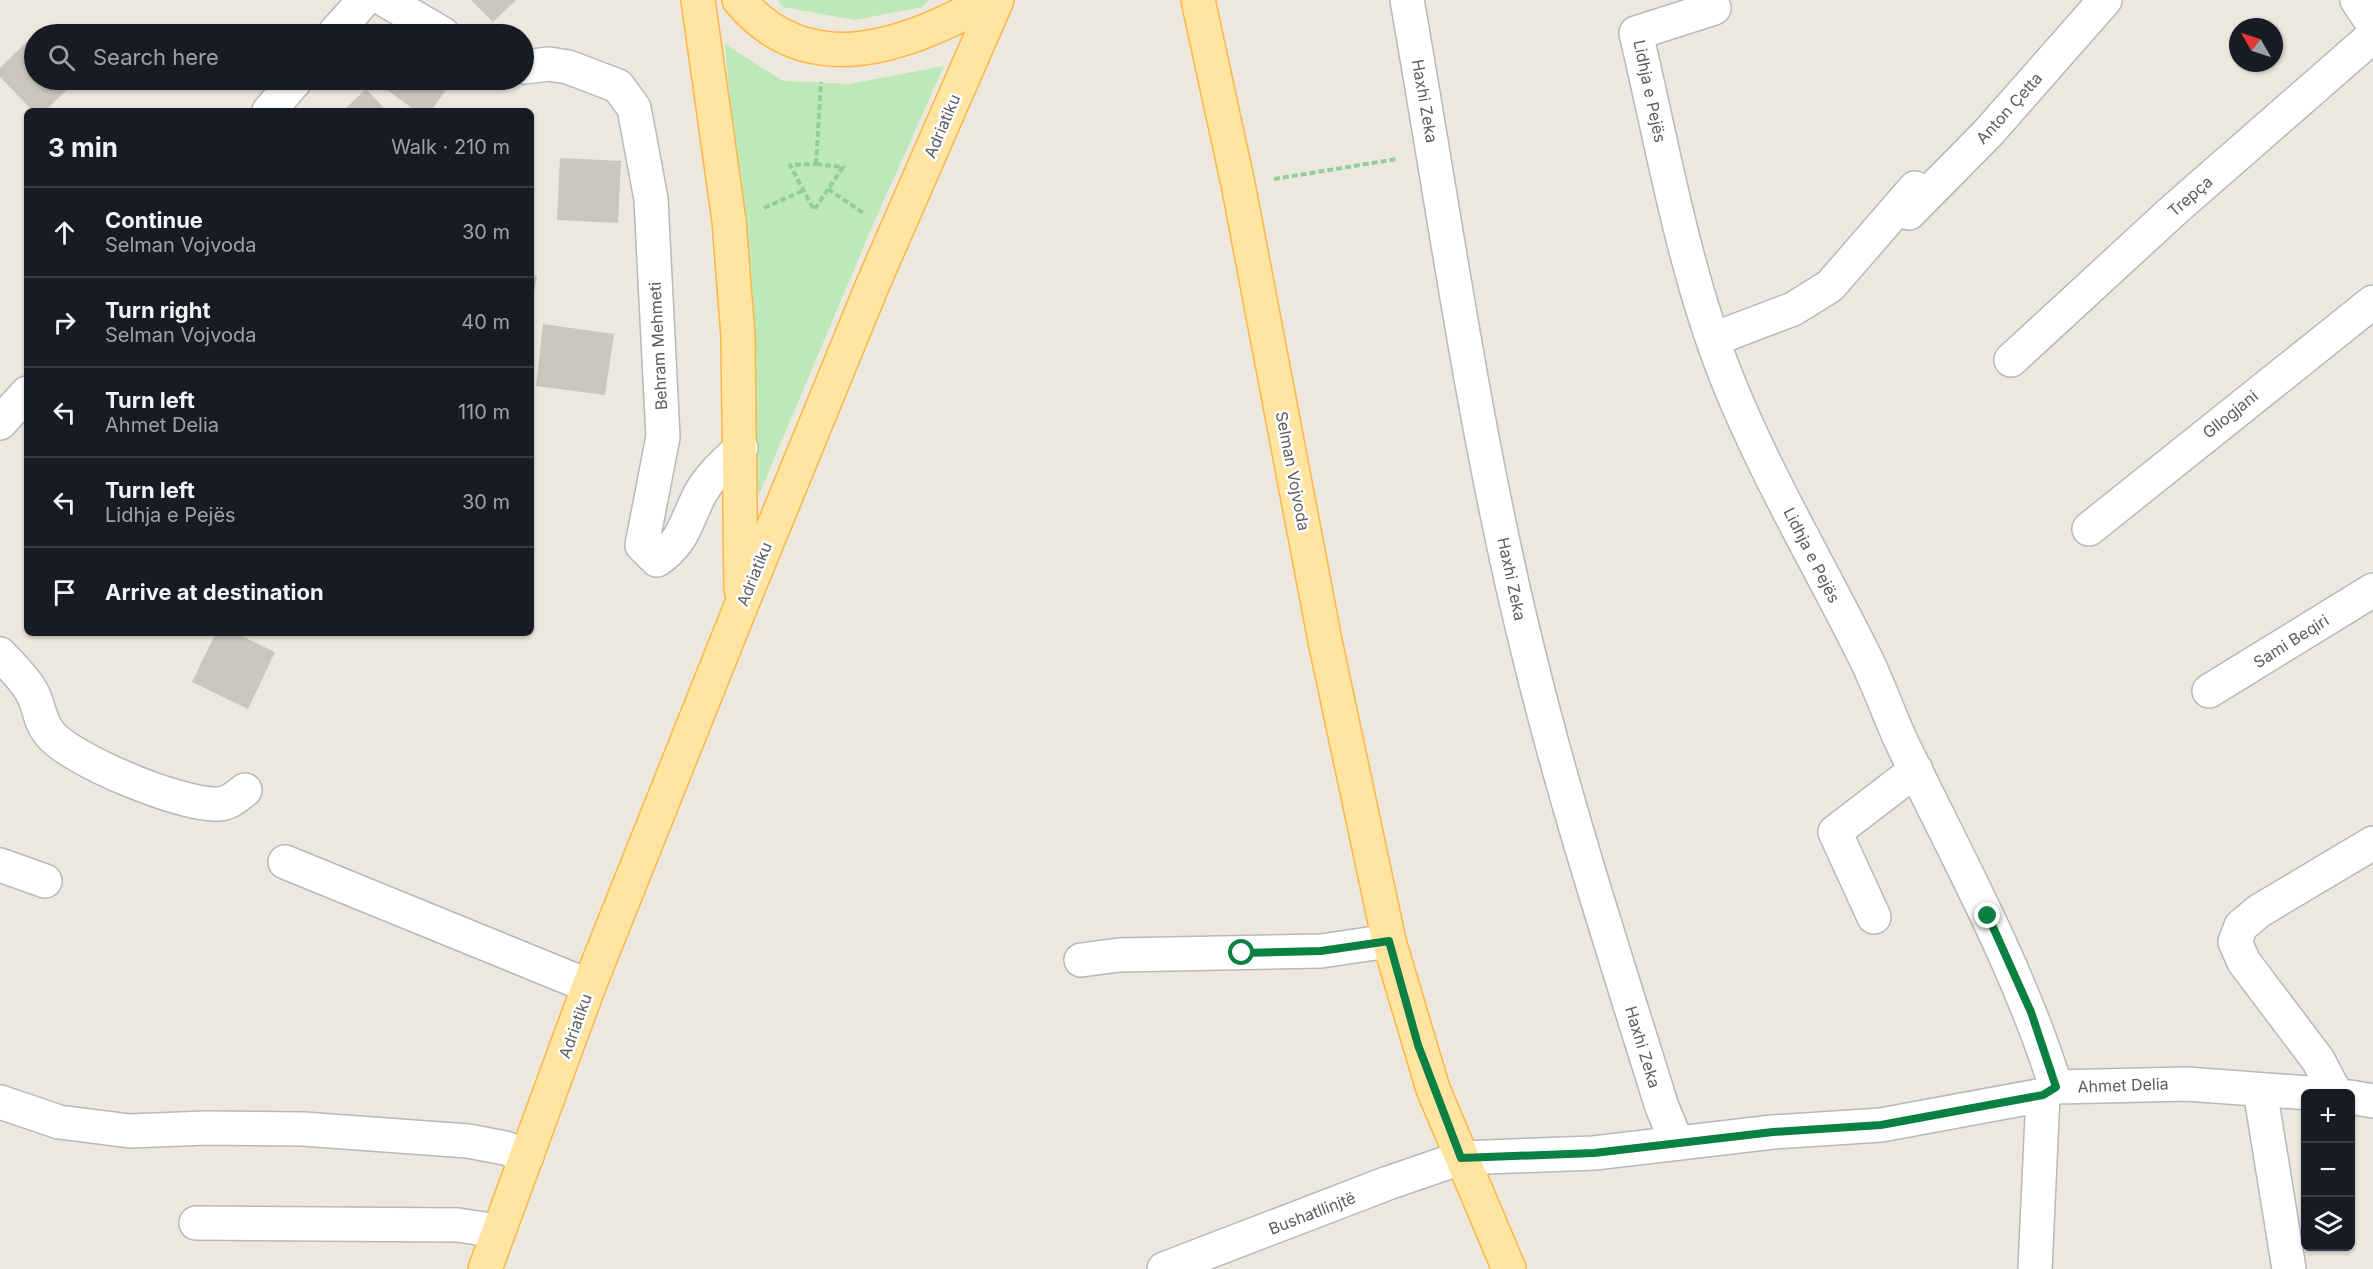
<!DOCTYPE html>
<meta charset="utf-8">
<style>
body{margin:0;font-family:Inter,sans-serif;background:#20242c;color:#f1f3f6}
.controls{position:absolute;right:18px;bottom:18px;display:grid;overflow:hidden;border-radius:9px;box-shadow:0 2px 4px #0004}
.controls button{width:54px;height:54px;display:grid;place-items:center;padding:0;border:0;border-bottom:2px solid #363941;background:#171b24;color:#f1f3f6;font:30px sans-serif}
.compass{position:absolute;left:2229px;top:18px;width:54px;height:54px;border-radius:50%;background:#171b24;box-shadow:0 2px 4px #0004;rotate:309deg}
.stop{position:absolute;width:18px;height:18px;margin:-14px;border:4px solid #0b8043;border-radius:50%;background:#fff}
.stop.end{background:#0b8043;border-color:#fff;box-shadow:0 2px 6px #0008}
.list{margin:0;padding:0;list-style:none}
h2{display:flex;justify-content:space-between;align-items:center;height:78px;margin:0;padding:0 24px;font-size:26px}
h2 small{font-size:20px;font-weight:400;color:#9ea1a6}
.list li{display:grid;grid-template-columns:39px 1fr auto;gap:18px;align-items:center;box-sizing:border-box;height:90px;padding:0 24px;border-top:2px solid #363941}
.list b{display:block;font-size:22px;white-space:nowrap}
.list p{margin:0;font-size:20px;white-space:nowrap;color:#9ea1a6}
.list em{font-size:20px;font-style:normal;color:#9ea1a6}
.icon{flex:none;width:33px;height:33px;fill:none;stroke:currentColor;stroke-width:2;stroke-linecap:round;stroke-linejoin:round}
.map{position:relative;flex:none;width:2373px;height:1269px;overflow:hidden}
.search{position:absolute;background:#171b24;box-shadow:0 2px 4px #0004;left:24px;top:24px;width:510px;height:66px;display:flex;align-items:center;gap:15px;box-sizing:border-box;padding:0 21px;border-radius:33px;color:#9ea1a6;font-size:22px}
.panel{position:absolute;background:#171b24;box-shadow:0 2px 4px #0004;left:24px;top:108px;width:510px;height:528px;border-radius:9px}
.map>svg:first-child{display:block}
.green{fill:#bde8b7}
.building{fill:#cac5bd}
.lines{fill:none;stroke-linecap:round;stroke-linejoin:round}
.minor-casing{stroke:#b5b8bd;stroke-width:36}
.major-casing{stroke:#ffb645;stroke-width:36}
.path{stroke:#92ce9c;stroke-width:4;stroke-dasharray:6 3;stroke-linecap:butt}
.minor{stroke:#fff;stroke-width:33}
.major{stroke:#ffe5a1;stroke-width:33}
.route{stroke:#0b8043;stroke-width:8}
.labels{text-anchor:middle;stroke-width:5;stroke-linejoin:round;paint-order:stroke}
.street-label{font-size:16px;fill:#585d61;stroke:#fff}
</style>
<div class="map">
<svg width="2373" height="1269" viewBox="0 0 2373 1269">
<rect width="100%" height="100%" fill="#ede8de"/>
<g class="green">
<path d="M777,0h152l-7,7 -67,13 -72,-13z"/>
<path d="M725,44l58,37 67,3 94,-18 -69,154 -129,305 -7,-306z"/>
</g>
<g class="building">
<path d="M471,0h45l-23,22z"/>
<path d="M34,35v45h43l-32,31h-12l-33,-34v-9z"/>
<path d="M378,80h75l-22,31h-15l-40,-29z"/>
<path d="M366,89l21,22h-44z"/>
<path d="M560,158l61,3 -3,62 -61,-3z"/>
<path d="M531,275l6,1 -5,27h-1z"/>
<path d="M543,324l71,10 -9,61 -69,-9z"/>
<path d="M216,633h19l40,19 -27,57 -56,-27z"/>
</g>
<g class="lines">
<defs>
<g id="minor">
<path d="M385,0l58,34"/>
<path d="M1407,0c39,221 69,445 124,663 37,150 85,296 131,444l15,36"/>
<path d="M1710,0l4,8 -78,25c27,114 47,234 90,343 38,96 91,185 137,277 15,29 25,60 39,90 55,114 116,223 154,344"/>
<path d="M2357,0l16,24"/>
<path d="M334,34l30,-34"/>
<path d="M524,67l25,-3 19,3 50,19 16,22 17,91 12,238 -21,108 15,15c27,-18 29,-39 43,-66 10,-18 26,-32 41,-46"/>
<path d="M269,111l27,-31"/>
<path d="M1909,213l79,-80 117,-133"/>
<path d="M1714,339l79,-30 37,-23 85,-98"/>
<path d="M2011,360l164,-151 198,-173"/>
<path d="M0,423l27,-30"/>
<path d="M2089,529l284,-227"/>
<path d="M0,654c10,11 22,22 30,35 10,15 8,31 20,45 22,27 133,72 167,70 12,0 19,-7 28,-14"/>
<path d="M2209,691l164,-101"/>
<path d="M285,862l304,124"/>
<path d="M0,865l45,16"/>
<path d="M1874,917l-39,-85 81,-62"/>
<path d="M1081,960l38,-5 202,-4 68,-10"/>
<path d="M2260,1090l29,179"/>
<path d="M2336,1094l-18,-34 -74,-98 -9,-20 6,-16 18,-15 114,-68"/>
<path d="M2350,1097l23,4"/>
<path d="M0,1102l59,20 71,9 76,-3 97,1 165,12 37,7 22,8"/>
<path d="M196,1223l262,2 39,6"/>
<path d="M1164,1269l224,-86 73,-25 133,-5 179,-21 108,-7 162,-30 13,-8 131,-3 136,10"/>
<path d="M2035,1269l8,-174"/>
</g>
<g id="major">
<path d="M698,0l31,221 9,116 3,253"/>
<path d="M739,0c70,84 170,45 250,0"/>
<path d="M1198,0l40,184 87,457 64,300 44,148 76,180"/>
<path d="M485,1269l104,-283 152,-380 132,-322 124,-284"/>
</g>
</defs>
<use href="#minor" class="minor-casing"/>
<use href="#major" class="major-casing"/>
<g class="path">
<path d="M816,164l27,3 -29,43 -24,-45z"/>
<path d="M816,164l5,-82"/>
<path d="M1274,179l123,-20"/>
<path d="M828,189l37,25"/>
<path d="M764,208l40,-18"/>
</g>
<use href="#minor" class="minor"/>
<use href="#major" class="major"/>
</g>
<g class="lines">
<path class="route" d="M1242,953l79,-2 68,-10 29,104 43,113 133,-5 179,-21 108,-7 162,-30 13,-8 -25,-75 -43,-96"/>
</g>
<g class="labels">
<g class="street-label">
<text transform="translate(1650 91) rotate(78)" y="6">Lidhja e Pejës</text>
<text transform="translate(1425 101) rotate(80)" y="6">Haxhi Zeka</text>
<text transform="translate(2009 108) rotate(-48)" y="6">Anton Çetta</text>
<text transform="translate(942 126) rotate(-67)" y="6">Adriatiku</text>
<text transform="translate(2190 196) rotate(-41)" y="6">Trepça</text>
<text transform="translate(658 346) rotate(-93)" y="6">Behram Mehmeti</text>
<text transform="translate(2230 414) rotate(-39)" y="6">Gllogjani</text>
<text transform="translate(1293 471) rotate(79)" y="6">Selman Vojvoda</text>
<text transform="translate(1812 555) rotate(63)" y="6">Lidhja e Pejës</text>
<text transform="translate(754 574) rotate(-68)" y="6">Adriatiku</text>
<text transform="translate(1512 579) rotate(78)" y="6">Haxhi Zeka</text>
<text transform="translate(2291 641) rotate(-32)" y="6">Sami Beqiri</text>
<text transform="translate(575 1026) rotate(-70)" y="6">Adriatiku</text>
<text transform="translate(1643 1047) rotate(73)" y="6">Haxhi Zeka</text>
<text transform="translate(2123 1085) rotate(-2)" y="6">Ahmet Delia</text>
<text transform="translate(1312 1213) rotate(-21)" y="6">Bushatllinjtë</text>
</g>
</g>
</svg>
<div class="controls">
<button>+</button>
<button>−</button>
<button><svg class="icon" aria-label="layers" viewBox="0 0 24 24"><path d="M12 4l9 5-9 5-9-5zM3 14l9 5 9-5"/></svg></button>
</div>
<svg class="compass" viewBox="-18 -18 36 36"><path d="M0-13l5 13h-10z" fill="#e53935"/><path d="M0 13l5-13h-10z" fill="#9ea1a6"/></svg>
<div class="stop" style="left:1242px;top:953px"></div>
<div class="stop end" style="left:1988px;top:916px"></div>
<div class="search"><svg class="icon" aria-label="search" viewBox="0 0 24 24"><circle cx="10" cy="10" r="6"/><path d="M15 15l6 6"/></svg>Search here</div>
<section class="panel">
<h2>3 min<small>Walk · 210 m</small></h2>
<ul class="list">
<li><svg class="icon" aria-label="ahead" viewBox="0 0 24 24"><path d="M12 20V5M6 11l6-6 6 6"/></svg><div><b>Continue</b><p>Selman Vojvoda</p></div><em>30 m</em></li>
<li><svg class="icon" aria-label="right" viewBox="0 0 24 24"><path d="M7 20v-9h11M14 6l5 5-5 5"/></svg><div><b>Turn right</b><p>Selman Vojvoda</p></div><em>40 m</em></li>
<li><svg class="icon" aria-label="left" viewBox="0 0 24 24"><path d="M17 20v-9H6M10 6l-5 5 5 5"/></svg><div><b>Turn left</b><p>Ahmet Delia</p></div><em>110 m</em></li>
<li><svg class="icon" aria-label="left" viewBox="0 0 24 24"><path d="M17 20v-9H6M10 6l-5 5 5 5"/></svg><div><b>Turn left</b><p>Lidhja e Pejës</p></div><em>30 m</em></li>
<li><svg class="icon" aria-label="arrive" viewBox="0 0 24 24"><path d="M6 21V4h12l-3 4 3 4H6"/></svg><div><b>Arrive at destination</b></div></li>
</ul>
</section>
</div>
